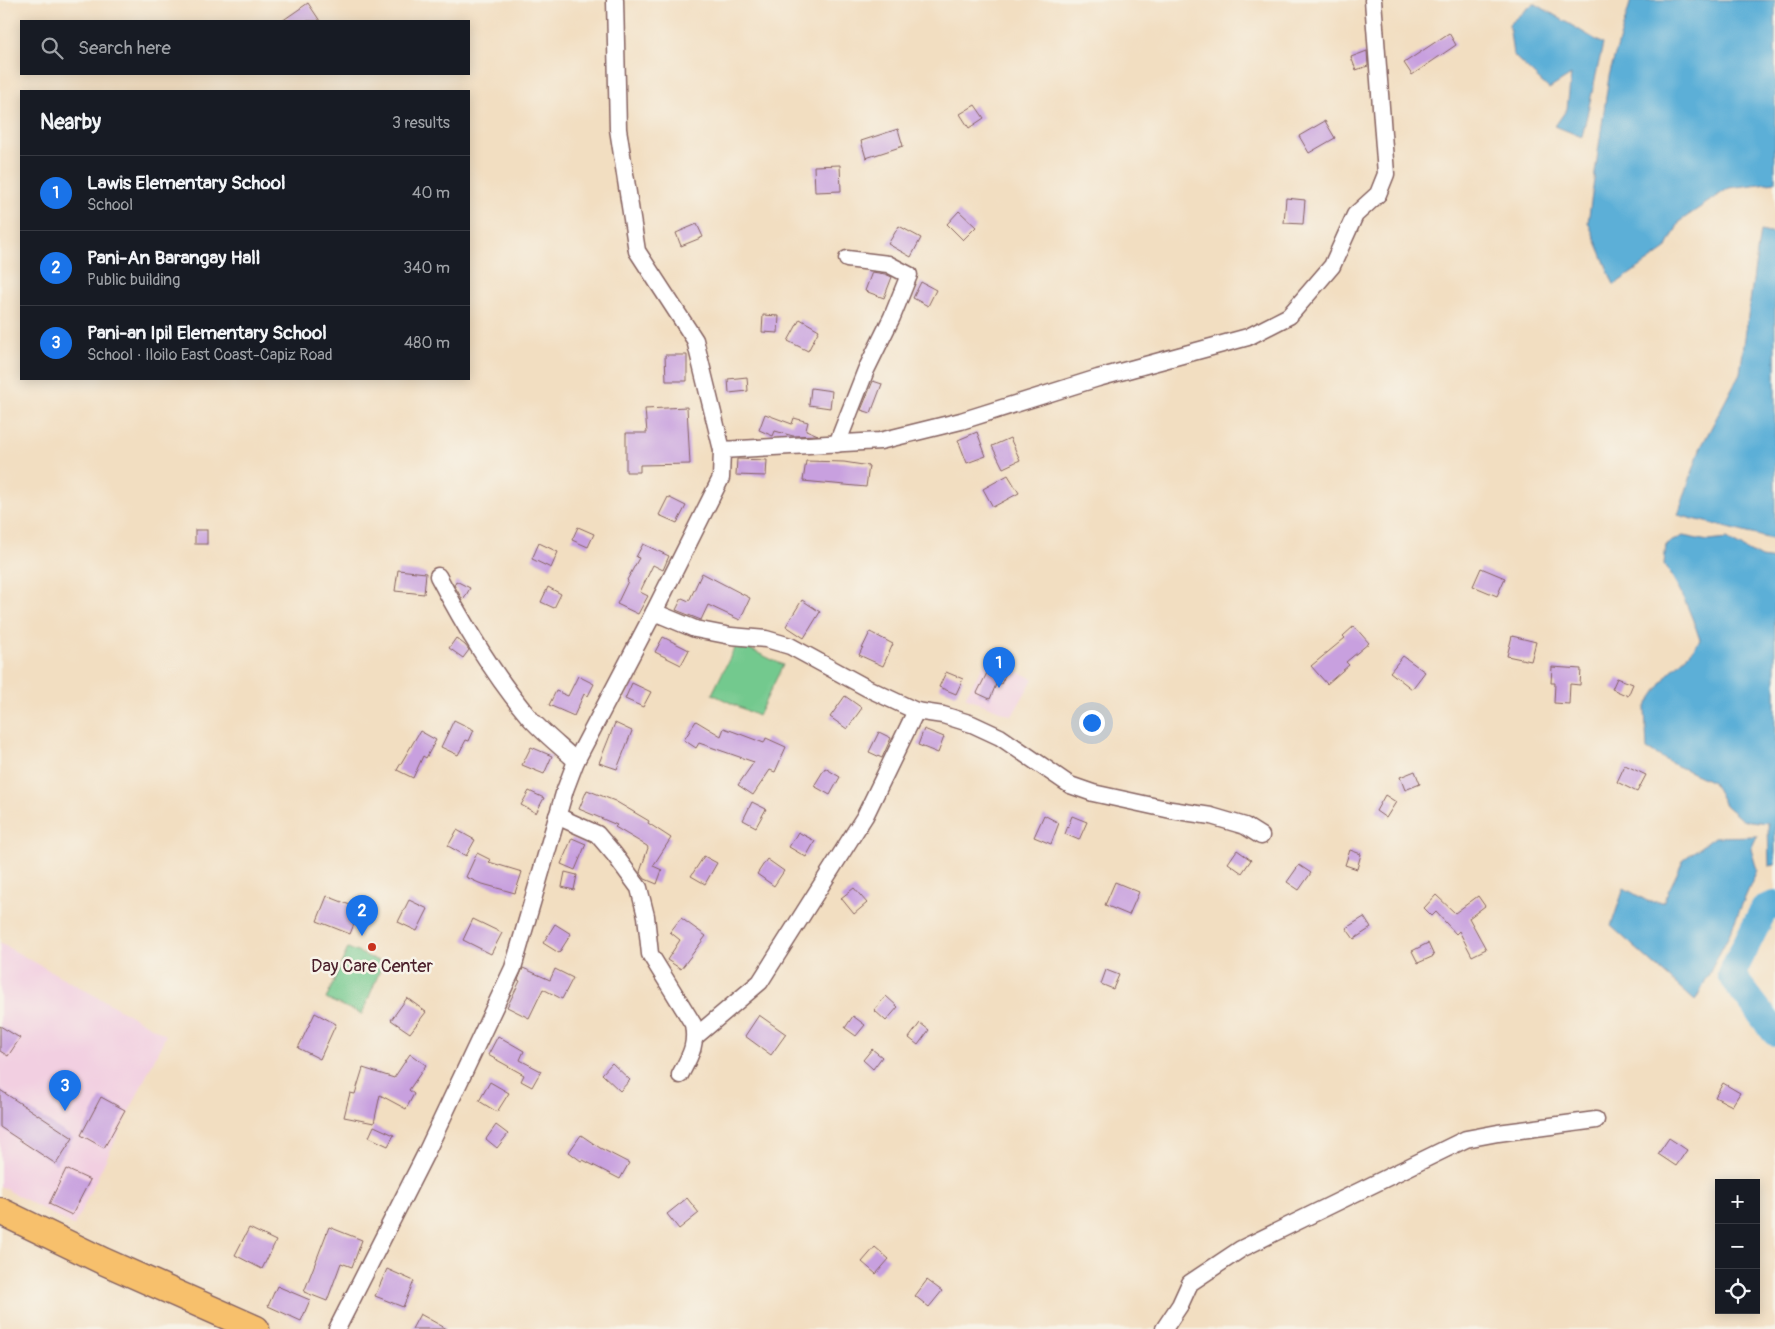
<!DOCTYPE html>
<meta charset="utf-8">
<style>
body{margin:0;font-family:Pangolin,sans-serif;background:#242831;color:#f1f3f6}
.controls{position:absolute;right:15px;bottom:15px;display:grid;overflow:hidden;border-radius:0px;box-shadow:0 2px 12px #0003}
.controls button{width:45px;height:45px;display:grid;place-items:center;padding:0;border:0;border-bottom:1px solid #363941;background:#171b24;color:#f1f3f6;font:25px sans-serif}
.you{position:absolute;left:1091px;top:722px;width:18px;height:18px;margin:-12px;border:4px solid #fff;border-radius:50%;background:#1a73e8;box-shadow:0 0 0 8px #1a73e833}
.badge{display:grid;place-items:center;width:32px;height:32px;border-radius:50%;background:#1a73e8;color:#fff;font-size:16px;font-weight:700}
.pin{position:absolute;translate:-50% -41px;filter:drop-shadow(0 1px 2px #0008)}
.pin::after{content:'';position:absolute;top:26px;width:18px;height:15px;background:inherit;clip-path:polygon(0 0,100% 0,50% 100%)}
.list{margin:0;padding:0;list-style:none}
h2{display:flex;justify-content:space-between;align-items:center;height:65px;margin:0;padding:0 20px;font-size:21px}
h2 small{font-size:16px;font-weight:400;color:#9ea1a6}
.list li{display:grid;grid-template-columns:32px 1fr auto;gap:15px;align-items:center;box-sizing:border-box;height:75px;padding:0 20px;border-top:1px solid #363941}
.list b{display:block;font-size:19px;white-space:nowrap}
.list p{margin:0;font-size:16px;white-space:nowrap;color:#9ea1a6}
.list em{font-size:16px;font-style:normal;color:#9ea1a6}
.icon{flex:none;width:28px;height:28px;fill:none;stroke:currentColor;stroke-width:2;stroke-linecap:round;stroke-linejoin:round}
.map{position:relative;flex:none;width:1775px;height:1329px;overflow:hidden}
.search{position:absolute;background:#171b24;box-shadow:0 2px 12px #0003;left:20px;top:20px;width:450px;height:55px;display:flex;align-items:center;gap:12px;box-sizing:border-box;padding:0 18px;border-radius:0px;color:#9ea1a6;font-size:19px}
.panel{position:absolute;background:#171b24;box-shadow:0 2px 12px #0003;left:20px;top:90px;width:450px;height:290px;border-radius:0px}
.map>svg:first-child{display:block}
.built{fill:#f2cfe1}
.green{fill:#73c98e;stroke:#5e745c}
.water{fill:#5bafd7;stroke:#526781}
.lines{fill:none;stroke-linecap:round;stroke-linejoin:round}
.river{stroke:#5bafd7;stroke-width:28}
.building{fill:#c8a0df}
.minor-casing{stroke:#856260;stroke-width:19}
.primary-casing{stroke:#856260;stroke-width:29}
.minor{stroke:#fff;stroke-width:16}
.primary{stroke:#f7c06c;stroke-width:26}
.poi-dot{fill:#c8321e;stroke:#f7f3e8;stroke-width:2}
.labels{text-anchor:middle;stroke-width:5;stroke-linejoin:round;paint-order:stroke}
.poi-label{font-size:18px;fill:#4a1f2b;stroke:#f7f3e8}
</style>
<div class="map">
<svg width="1775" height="1329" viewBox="0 0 1775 1329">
<rect width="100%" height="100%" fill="#f7f3e8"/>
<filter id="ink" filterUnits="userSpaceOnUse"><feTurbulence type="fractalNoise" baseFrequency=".02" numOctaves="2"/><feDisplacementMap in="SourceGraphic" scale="10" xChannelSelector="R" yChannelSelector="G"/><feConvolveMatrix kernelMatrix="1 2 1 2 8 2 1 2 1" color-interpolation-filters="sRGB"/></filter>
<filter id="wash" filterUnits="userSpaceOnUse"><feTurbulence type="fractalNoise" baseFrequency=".0096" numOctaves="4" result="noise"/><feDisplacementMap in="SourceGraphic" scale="20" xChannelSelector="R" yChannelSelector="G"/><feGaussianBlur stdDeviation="1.12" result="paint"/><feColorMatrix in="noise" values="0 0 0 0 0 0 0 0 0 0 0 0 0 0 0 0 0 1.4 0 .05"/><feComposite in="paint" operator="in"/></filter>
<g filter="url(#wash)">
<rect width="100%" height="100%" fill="#f2dec1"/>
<g class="built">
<path d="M988,657l45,22 -21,37 -47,-19z"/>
<path d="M0,943l166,92 -92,191 -74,-40z"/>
</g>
<g class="green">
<path d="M737,643l46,22 -25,51 -46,-22z"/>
<path d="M348,948l35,15 -21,51 -36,-15z"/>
</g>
<g class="water">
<path d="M1631,0h144v182l-46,6 -49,33 -14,28 -52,36 -26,-63 21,-146z"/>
<path d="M1534,3l69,41 -21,93 -27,-11 12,-17 4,-34 -22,14 -36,-34 -4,-31z"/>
<path d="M1760,231l15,3v306l-97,-25 22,-66 40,-76z"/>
<path d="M1683,536l25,5 19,-2 34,19 14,2v305l-6,1 -1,-43 -26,-3 -17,-15 -12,-23 -40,-18 -26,-15 -2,-41 22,-33 24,-23 9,-12c-9,-27 -20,-53 -36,-76l2,-20z"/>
<path d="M1757,836l-6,13 6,21 -29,67 -33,64 -84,-75 13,-38 25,14h14l21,-43 30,-22z"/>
</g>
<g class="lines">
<path class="river" d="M1775,905l-11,4 -33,66 44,57"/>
</g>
<g id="blocks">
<g class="building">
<path d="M308,3l12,18h-38z"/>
<path d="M1449,33l7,12 -44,30 -8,-12z"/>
<path d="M1367,51l1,15 -12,4 -5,-13z"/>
<path d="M975,105l9,13 -15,10 -9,-14z"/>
<path d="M1325,121l10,17 -26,15 -10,-17z"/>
<path d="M898,129l5,17 -37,12 -5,-17z"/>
<path d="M840,165l1,26 -26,1 -1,-26z"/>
<path d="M1286,198l19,2 -2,24 -19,-1z"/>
<path d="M959,211l17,16 -13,13 -16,-16z"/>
<path d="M697,224l6,13 -22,9 -5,-13z"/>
<path d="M899,226l22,12 -10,19 -23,-13z"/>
<path d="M872,272l13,2 7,3 -8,21 -19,-7z"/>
<path d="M921,282l15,8 -8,16 -15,-8z"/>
<path d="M763,315l16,1 -1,17 -16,-1z"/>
<path d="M800,319l19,11 -11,21 -20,-10z"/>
<path d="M665,355h22v26h-21z"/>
<path d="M747,377l1,14 -19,2 -1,-14z"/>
<path d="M873,381l9,3 -11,29 -10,-3z"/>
<path d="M811,388l21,3 -2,17 -21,-3z"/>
<path d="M687,407l3,57 -50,1v7h-14v-39h21l-2,-24z"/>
<path d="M765,414l27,10 2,-6 14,4 -2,8 12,5 -25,1 -18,-5 -2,5 -14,-6z"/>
<path d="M977,432l9,24 -19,7 -9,-23z"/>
<path d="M1010,438l10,22 -17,8 -11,-22z"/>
<path d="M737,459l30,1 -1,16 -30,-1z"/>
<path d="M806,461l38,1 25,4 -3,21 -63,-6z"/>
<path d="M1008,475l11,18 -26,14 -10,-18z"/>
<path d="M668,497l18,9 -9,17 -18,-8z"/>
<path d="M578,527l16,7 -6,13 -16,-7z"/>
<rect x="195" y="530" width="12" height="14"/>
<path d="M539,543l19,9 -7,16 -19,-9z"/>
<path d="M643,544l26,12 -6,14 -10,-5 -13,27 8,4 -10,18 -21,-10 11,-23 -1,-1 12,-22 -3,-1z"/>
<path d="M1481,568l24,10 -8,18 -24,-10z"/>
<path d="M398,570l28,3 -2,21 -29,-3z"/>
<path d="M702,573l48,25 -10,22 -32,-15 -7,15 -25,-10 6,-12 7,3z"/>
<path d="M456,581l14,7 -6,11 -3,-2 -7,-12z"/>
<path d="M548,587l13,7 -7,14 -13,-6z"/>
<path d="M802,600l18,12 -16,26 -18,-12z"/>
<path d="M1354,626l15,17 -23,19 3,3 -22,19 -16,-18 34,-28 -2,-2z"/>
<path d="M870,632l23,12 -10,22 -24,-11z"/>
<path d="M1512,636l24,6 -5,19 -24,-5z"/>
<path d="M663,637l26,13 -8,15 -26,-13z"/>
<path d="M456,638l9,7 4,5 -6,8 -14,-10z"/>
<path d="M1403,656l22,16 -13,17 -22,-17z"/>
<path d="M990,667l16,6 -5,11 -4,-2 -7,17 -13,-6z"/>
<path d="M1552,667l29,2 -1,16 -10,-1 -1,20 -15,-1 1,-20h-4z"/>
<path d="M946,672l17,7 -7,15 -17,-7z"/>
<path d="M578,676l16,8 -6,12 -4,-2 -10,22 -25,-11 7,-14 12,5z"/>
<path d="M1617,678l16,6 -5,12 -16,-7z"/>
<path d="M632,683l19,9 -8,15 -18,-8z"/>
<path d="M845,696l17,12 -15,21 -17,-12z"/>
<path d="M454,720l20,10 -5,11 -3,-1 -8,15 -17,-8z"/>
<path d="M696,721l25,15 3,-8 40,15 2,-5 20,9 -11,25 -5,-2 -17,25 -15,-10 16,-23 -55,-19 -3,5 -12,-8z"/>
<path d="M615,723l17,8 -15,38 -18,-6z"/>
<path d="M924,729l20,8 -6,16 -20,-8z"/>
<path d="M420,731l16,9 -10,18 -3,-2 -10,22 -16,-8z"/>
<path d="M879,732l12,6 -9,20 -13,-6z"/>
<path d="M531,747l21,9 -8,18 -22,-9z"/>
<path d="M1625,765l21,10 -9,17 -20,-10z"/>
<path d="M825,768l15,9 -10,18 -16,-9z"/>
<path d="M1415,771l5,13 -15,6 -5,-13z"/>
<path d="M587,790l28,11 34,20 -1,2 23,15 -18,28 9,4 -5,14 -12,-5 -5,-7 8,-24 -1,-2 -32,-19 2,-2 -38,-16z"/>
<path d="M529,791l15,7 -8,15 -15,-8z"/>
<path d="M1385,795l11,7 -10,16 -10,-7z"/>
<path d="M752,802l14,7 -10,18 -13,-7z"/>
<path d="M1044,815l15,8 -8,21 -17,-7z"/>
<path d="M1072,816l15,6 -8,18 -14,-6z"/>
<path d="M457,830l18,10 -9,16 -18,-10z"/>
<path d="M798,832l17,9 -9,16 -17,-10z"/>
<path d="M572,838l14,6 -11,26 -14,-6z"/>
<path d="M1237,850l14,10 -9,13 -14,-10z"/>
<path d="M1350,850l11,4 -4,15 -12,-4z"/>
<path d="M477,853l14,7 -2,2 33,10 -7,21 -36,-10 -13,-6z"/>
<path d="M704,856l13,7 -12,21 -14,-8z"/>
<path d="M767,859l17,12 -10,15 -17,-12z"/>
<path d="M1299,865l12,8 -12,17 -12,-8z"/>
<path d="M565,872l12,3 -3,15 -12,-3z"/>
<path d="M1115,882l24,10 -10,23 -24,-10z"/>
<path d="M854,888l13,15 -13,11 -13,-16z"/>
<path d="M1436,895l19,18 23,-17 7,10 -16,12 17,31 -14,7 -13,-25 -3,3 -20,-22 -4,4 -8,-8z"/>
<path d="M327,896l33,13 -10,25 -33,-13z"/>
<path d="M409,900l19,9 -11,22 -19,-9z"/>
<path d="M1364,917l7,11 -17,11 -8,-11z"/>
<path d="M681,918l25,18 -25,33 -14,-9 13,-20 -10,-8z"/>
<path d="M473,919l29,14 -11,21 -28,-14z"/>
<path d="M555,924l16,10 -12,19 -16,-10z"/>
<path d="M1428,943l6,13 -16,7 -6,-12z"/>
<path d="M523,968l27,12 5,-11 18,9 -11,21 -19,-10 -14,29 -22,-11 13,-26 -2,-1z"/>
<path d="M1106,970l13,5 -6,14 -12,-5z"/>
<path d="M886,996l12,11 -12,14 -12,-11z"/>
<path d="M407,998l19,14 -16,21 -19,-13z"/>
<path d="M315,1013l21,11 -16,35 -22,-11z"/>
<path d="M759,1015l27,19 -15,21 -26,-19z"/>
<path d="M853,1016l12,9 -9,11 -11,-8z"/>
<path d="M920,1023l9,7 -11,15 -9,-7z"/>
<path d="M0,1026l20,12 -12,18 -8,-5z"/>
<path d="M498,1036l26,15 -4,9 21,11 -9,16 -11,-6 3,-6 -36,-20z"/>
<path d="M872,1049l10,8 -9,12 -10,-9z"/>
<path d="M410,1054l16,11 -17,25 5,4 -8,15 -26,-14 -6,28 -30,-6 6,-24 5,1 8,-26 31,10z"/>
<path d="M612,1063l18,17 -10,11 -18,-17z"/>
<path d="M490,1082l19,11 -12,19 -18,-11z"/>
<path d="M1723,1083l17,10 -8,13 -17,-9z"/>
<path d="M0,1090l73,48 -17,26 -56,-37z"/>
<path d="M101,1097l24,13 -21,38 -23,-13z"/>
<path d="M496,1125l12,9 -11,14 -11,-9z"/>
<path d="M374,1126l20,9 -6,11 -19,-9z"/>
<path d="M581,1135l19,13 29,15 -9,16 -37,-19 -2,1 -12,-9z"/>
<path d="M1669,1138l18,12 -11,16 -18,-12z"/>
<path d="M66,1169l24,11 -18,35 -23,-11z"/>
<path d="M687,1198l12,15 -20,16 -12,-15z"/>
<path d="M329,1227l33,13 -10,27 -11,-4 -14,38 -23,-9z"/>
<path d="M249,1228l27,13 -14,28 -27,-14z"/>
<path d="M875,1247l14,12 -13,15 -14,-12z"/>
<path d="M387,1269l27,12 -11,26 -28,-11z"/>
<path d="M927,1280l15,11 -13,16 -14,-11z"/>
<path d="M277,1286l33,14 -9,21 -33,-15z"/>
<path d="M420,1314l27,15h-35z"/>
</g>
</g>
</g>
<g filter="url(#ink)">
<use href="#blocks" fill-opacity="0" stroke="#856260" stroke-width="1"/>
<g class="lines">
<defs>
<g id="minor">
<path d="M837,444l29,-74 26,-53 17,-42 -21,-11 -41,-5"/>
<path d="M722,450l158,-9 81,-20 137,-43 150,-41 41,-21 43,-50 23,-51 23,-21 8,-20 -13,-174"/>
<path d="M438,576c26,49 54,97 90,140 14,16 32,30 48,45"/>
<path d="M654,612l41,17 36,7 35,3 24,7 77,42 49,23 27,4 29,9 28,13 70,48 23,8 78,17 40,6 34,10 16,10"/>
<path d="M557,816l40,18 17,20 25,34 7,28 4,38 43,70c4,22 -3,32 -13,51"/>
<path d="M695,1037l65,-55 105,-166 51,-105"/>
<path d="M337,1329l88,-174 88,-187 52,-178 11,-29 78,-149 67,-134 1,-28 -27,-110 -58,-89 -19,-122 -3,-129"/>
<path d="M1164,1329l16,-24 10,-22 51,-34 225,-110 32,-6 98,-13"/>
</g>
<path id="primary" d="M0,1211l103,50 153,68"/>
</defs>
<use href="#minor" class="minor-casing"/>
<use href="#primary" class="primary-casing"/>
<use href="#minor" class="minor"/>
<use href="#primary" class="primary"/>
</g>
</g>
<circle class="poi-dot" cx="372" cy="947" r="5"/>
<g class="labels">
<g class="poi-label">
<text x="372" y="972">Day Care Center</text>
</g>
</g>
</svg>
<div class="controls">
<button>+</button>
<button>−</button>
<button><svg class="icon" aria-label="locate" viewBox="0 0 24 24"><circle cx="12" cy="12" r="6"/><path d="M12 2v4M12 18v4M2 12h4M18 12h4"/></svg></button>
</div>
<div class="you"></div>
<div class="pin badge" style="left:999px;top:688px">1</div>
<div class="pin badge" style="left:362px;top:936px">2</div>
<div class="pin badge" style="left:65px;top:1111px">3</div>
<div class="search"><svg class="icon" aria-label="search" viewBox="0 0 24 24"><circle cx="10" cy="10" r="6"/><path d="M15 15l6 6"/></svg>Search here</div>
<section class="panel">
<h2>Nearby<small>3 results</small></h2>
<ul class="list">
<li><span class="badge">1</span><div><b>Lawis Elementary School</b><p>School</p></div><em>40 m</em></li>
<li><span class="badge">2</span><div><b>Pani-An Barangay Hall</b><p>Public building</p></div><em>340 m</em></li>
<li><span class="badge">3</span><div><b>Pani-an Ipil Elementary School</b><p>School · Iloilo East Coast-Capiz Road</p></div><em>480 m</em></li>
</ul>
</section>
</div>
